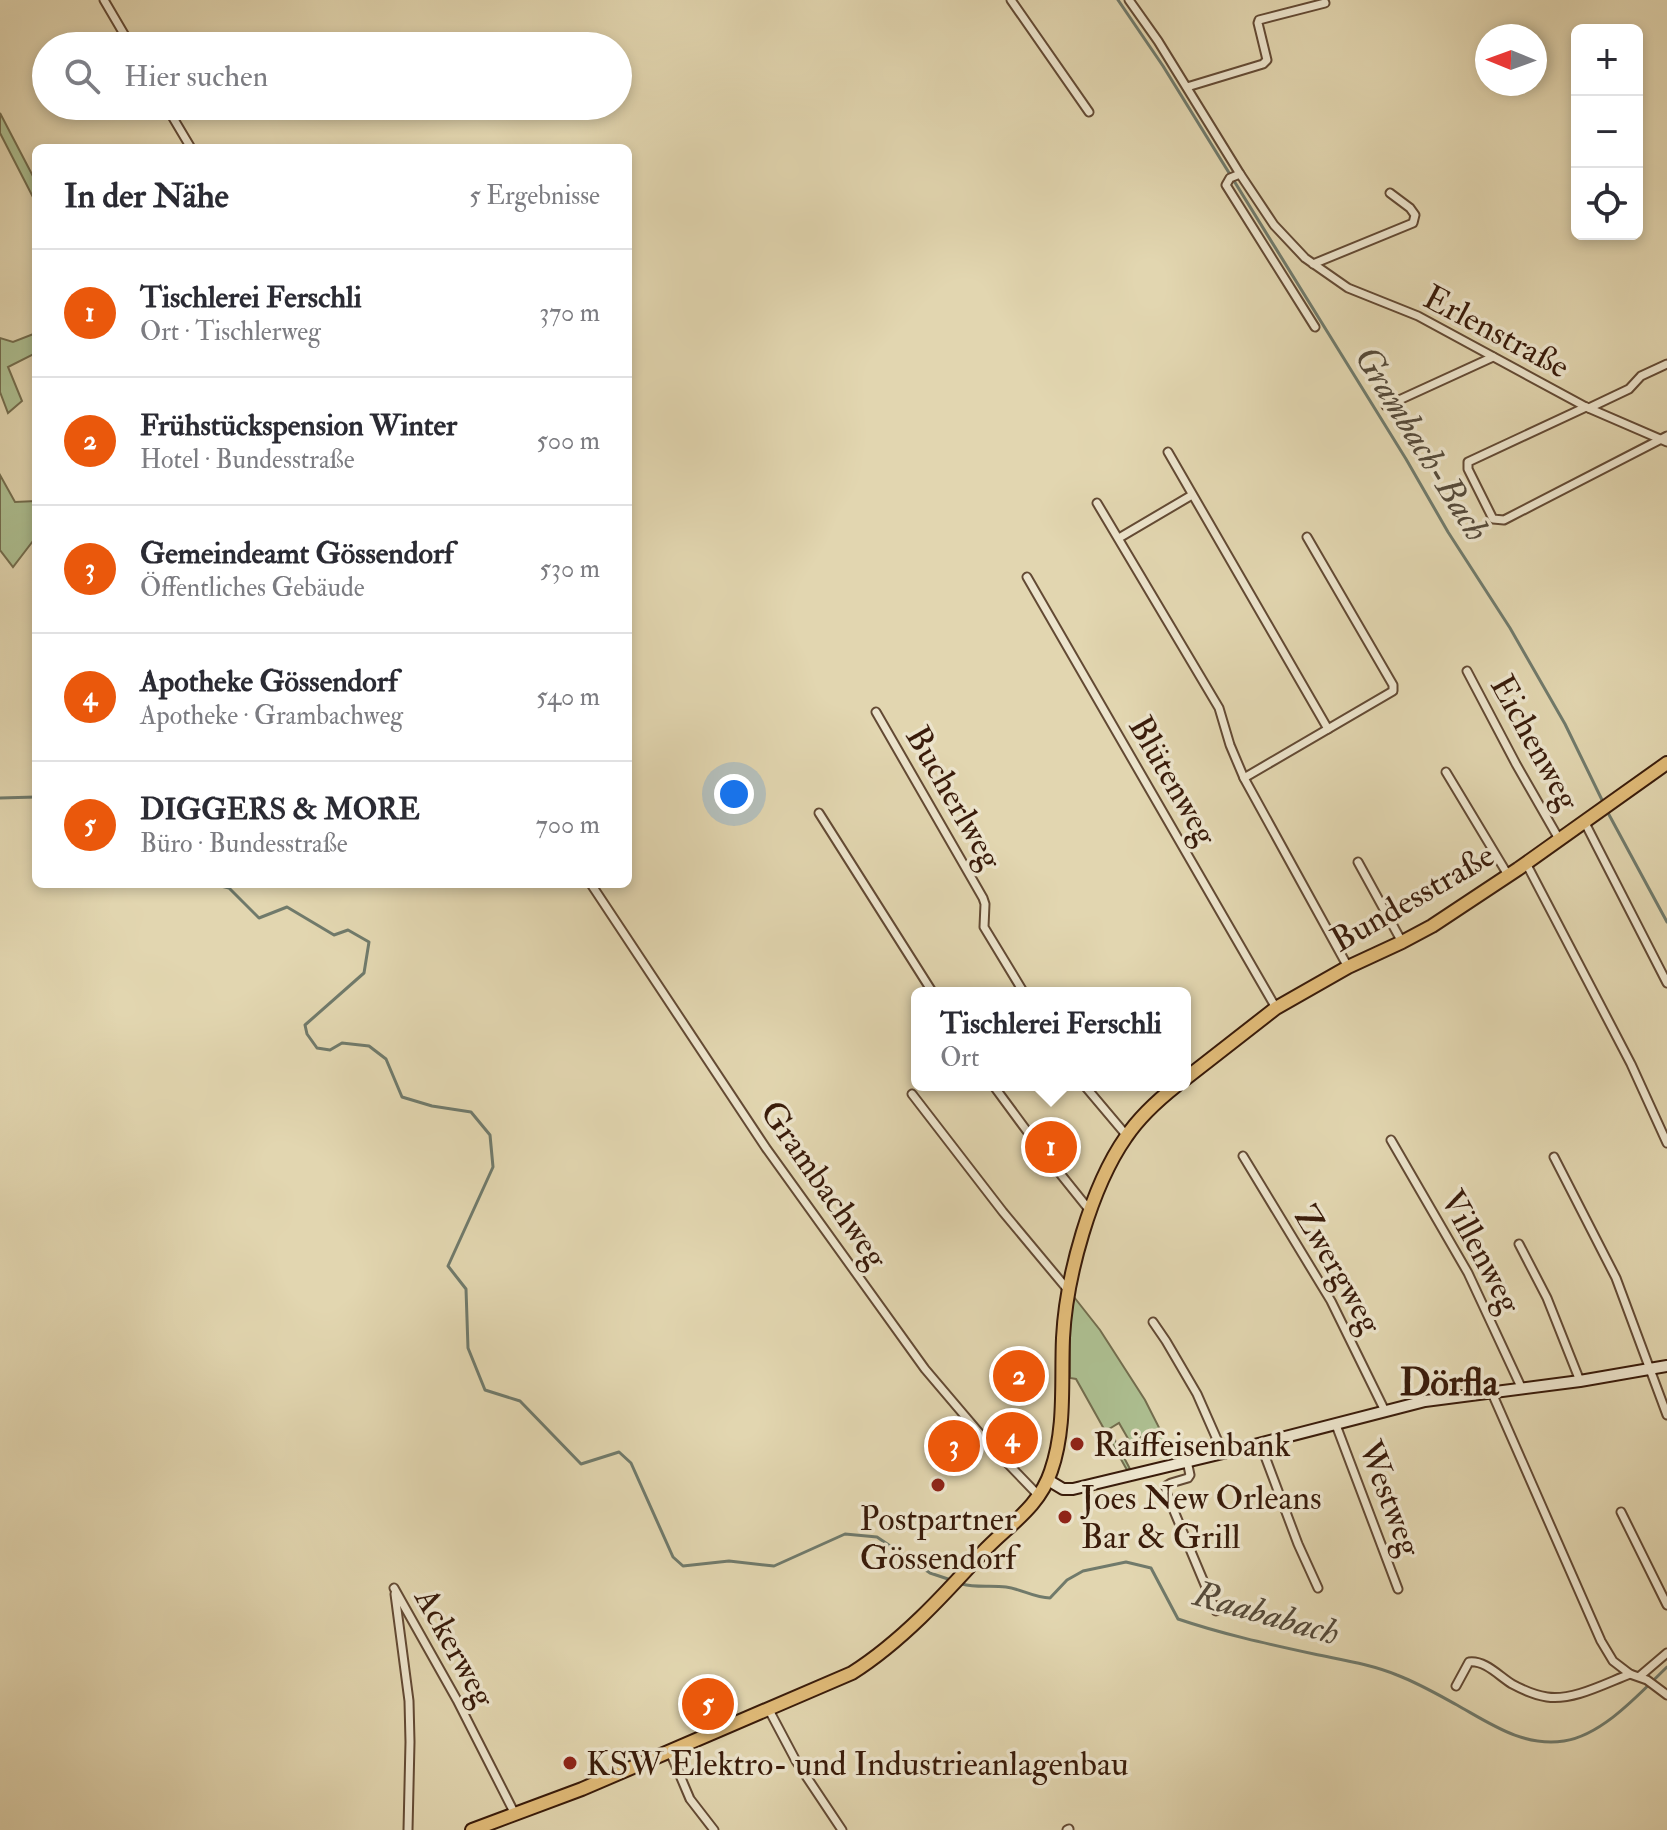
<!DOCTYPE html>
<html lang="de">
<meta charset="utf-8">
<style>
body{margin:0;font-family:"IM FELL Double Pica",serif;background:#f7f7f7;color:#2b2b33}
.controls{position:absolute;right:24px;top:24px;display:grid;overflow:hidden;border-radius:12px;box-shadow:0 4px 12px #0003}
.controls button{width:72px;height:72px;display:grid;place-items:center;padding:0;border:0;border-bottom:2px solid #e1e1e2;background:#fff;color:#2b2b33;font:40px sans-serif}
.compass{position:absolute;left:1475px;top:24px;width:72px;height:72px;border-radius:50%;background:#fff;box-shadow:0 4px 12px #0003;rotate:271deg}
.you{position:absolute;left:734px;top:794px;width:28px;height:28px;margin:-20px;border:6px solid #fff;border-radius:50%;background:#1a73e8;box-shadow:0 0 0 12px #1a73e833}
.badge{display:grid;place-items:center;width:52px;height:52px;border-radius:50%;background:#ea580c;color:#fff;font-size:26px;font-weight:700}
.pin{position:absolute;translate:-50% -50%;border:4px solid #fff;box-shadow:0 2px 8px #0006}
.popup{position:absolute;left:911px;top:987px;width:280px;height:104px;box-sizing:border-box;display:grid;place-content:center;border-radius:12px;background:#fff;filter:drop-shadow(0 2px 6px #0005);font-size:26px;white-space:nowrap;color:#7c7c81}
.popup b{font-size:30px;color:#2b2b33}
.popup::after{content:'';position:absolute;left:50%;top:100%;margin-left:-16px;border:16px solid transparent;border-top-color:#fff}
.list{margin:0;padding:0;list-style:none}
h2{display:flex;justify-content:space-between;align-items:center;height:104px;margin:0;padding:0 32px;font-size:34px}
h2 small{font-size:26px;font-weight:400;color:#7c7c81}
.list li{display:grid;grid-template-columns:52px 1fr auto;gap:24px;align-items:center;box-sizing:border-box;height:128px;padding:0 32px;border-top:2px solid #e1e1e2}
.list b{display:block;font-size:30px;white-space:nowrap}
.list p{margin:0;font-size:26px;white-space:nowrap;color:#7c7c81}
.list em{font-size:26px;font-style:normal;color:#7c7c81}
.icon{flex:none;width:44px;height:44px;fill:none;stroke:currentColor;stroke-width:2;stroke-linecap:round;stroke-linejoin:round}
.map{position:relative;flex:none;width:1667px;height:1830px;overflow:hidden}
.search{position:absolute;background:#fff;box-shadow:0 4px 12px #0003;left:32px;top:32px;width:600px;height:88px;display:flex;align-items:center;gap:20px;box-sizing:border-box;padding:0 28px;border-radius:44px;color:#7c7c81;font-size:30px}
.panel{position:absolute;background:#fff;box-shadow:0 4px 12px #0003;left:32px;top:144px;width:600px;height:744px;border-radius:12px}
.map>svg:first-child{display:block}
.green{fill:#adbf91;stroke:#736d4e;stroke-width:2}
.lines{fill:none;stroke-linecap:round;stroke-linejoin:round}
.stream{stroke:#707a6b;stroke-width:3}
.street-casing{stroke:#634a34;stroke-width:11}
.secondary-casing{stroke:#391b0a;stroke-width:14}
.primary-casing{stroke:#391b0a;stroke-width:16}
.street{stroke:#ece4cc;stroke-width:7}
.secondary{stroke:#ece4cc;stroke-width:10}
.primary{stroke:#e1bb78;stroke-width:12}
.poi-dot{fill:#8f2418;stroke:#ece4cc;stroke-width:3}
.labels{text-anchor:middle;stroke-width:7;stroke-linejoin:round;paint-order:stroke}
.street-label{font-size:34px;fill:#391b0a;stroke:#ece4cc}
.poi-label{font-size:34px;fill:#391b0a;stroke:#ece4cc;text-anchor:start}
.water-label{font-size:36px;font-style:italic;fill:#554a3a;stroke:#ece4cc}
.quarter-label{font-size:38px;font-weight:bold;fill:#391b0a;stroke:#ece4cc}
</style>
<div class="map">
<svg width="1667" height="1830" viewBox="0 0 1667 1830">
<rect width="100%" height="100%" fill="#e2d6b0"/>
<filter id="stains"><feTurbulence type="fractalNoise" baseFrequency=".0025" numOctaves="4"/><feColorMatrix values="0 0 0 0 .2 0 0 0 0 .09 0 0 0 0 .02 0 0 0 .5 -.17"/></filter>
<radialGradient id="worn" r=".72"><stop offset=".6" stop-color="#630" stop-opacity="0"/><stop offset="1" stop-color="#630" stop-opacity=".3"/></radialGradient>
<g class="green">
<path d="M0,113l36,69v21l-36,-70z"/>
<path d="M36,333v20l-28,14 14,34 -14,12 -8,-21v-54l13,4z"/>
<path d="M0,475l15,27 21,-1v36l-23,30 -13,-17z"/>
<path d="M1074,1297l26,33 45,70 30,59 -7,2 -11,-25 -13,6 -3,-5 -11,5 -11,-19 -10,6 21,40 -3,1 -51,-91 -6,-1v-57z"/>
</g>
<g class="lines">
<g class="stream">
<path d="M1118,0l45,66 243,393 42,73 62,96 55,96 39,80"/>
<path d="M0,798l36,-1"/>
<path d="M1607,811l60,111"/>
<path d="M213,884l16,4 30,30 28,-11 47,28 14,-5 21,12 -5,31 -59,52 2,9 10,14 13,2 12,-7 27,3 17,13 16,38 30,9 39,6 19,23 3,32 -45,99 18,23 2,59 17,42 35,11 61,63 38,-12 12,11 42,94 10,9 46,-5 45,5 71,-32 32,3 53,36 21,7"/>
<path d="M962,1584c14,4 29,1 44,3 16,2 28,11 44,11l17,-18 16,-9 43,-9 25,6 27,51c44,15 90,25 136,35 28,6 56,10 83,21 21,8 40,19 60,30 34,19 66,42 107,36 39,-6 76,-48 103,-74"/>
</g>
<defs>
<g id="street">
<path d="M104,0l27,46"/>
<path d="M1011,0l78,112"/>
<path d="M1129,0l29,41 82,133 34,51 31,33 43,30 70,28 168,91 81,35"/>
<path d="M1187,87l76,-23 4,-4 -9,-37 1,-3 66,-17"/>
<path d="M166,106l25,42"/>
<path d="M1240,174l-10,4 -4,7 89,142"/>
<path d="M1313,264l100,-41 2,-8 -5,-7 -20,-15"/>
<path d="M1386,406l107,-49"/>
<path d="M1586,407l-118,55v7l25,50 11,1 163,-84"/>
<path d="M1589,408l40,-19 12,-13 26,-12"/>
<path d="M1168,452l160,277"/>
<path d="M1097,503l122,205 11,37 14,33 104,189"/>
<path d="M1119,538l73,-43"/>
<path d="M1027,577l249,431"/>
<path d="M1467,671l49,93 43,75"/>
<path d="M876,712l107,186 2,6 -1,23 40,66"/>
<path d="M1446,772l62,103"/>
<path d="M1244,778l149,-87v-6l-86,-148"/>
<path d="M819,813l114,180"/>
<path d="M1584,821l83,162"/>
<path d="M1358,862l44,80"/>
<path d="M1526,863l105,201 36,79"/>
<path d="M591,884l175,264 159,221 62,73 53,55"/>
<path d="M993,1085l45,61 53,66"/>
<path d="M1084,1085l43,51"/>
<path d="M912,1094l91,118 65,78"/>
<path d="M1391,1140l77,133 54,116"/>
<path d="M1243,1156l88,145 54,110"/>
<path d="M1554,1157l62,121 51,137"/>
<path d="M1519,1244l28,54 33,83"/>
<path d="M1153,1322l13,19 31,53 26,59"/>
<path d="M1492,1393l109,248 12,20 17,13 17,6 20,15"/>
<path d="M1336,1425l62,164"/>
<path d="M1260,1443l38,101 20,44"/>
<path d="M1187,1461l3,14 -2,3 -17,5 -5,3v6l50,119"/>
<path d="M1621,1512l46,93"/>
<path d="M394,1588l63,112 58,114"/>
<path d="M395,1594l14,107 1,41 -2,88"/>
<path d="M1640,1676l27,-23"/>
<path d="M1456,1686l13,-24c16,-2 30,14 43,22 11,6 23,11 35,13 26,4 59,-14 83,-23"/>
<path d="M769,1710l27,51 46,69"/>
<path d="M670,1752l20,47 24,31"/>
<path d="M1067,1830l2,-1"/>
</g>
<path id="secondary" d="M1048,1480l15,9h10l150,-36 202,-52 155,-20 87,-15"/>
<g id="primary">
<path d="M1185,1079l91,-71 72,-41 54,-25 30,-16 86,-57 149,-106"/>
<path d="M472,1830l110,-41 270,-116c49,-31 91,-77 130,-120 25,-27 57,-45 69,-82 15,-43 10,-89 12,-133 3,-61 28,-151 63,-201 14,-21 32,-37 51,-52"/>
</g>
</defs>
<use href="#street" class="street-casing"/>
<use href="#secondary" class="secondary-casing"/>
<use href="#primary" class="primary-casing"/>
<use href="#street" class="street"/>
<use href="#secondary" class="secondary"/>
<use href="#primary" class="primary"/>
</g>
<g class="poi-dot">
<circle cx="1077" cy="1444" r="8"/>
<circle cx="938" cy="1485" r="8"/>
<circle cx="1065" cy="1517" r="8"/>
<circle cx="570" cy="1763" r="8"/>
</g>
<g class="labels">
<g class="street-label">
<text transform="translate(1497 331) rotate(28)" y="12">Erlenstraße</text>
<text transform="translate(1536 742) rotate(61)" y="12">Eichenweg</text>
<text transform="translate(1174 780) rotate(60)" y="12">Blütenweg</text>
<text transform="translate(955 797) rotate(60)" y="12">Bucherlweg</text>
<text transform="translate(1412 897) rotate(-30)" y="12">Bundesstraße</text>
<text transform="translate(825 1184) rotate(55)" y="12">Grambachweg</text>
<text transform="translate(1482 1251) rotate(62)" y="12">Villenweg</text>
<text transform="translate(1339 1269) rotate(60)" y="12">Zwergweg</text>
<text transform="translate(1391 1498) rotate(69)" y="12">Westweg</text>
<text transform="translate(456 1647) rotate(61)" y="12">Ackerweg</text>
</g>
<g class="poi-label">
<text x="1093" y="1456">Raiffeisenbank</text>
<text x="1081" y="1509">Joes New Orleans<tspan x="1081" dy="39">Bar &amp; Grill</tspan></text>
<text x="938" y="1530" text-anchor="middle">Postpartner<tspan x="938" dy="39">Gössendorf</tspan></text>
<text x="586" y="1775">KSW Elektro- und Industrieanlagenbau</text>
</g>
<g class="water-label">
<text transform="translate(1423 443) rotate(58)" y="13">Grambach-Bach</text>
<text transform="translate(1267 1612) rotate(16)" y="13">Raababach</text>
</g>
<g class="quarter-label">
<text x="1449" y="1395">Dörfla</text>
</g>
</g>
<rect width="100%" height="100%" filter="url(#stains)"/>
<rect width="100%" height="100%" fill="url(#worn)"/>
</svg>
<div class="controls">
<button>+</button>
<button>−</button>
<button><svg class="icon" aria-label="locate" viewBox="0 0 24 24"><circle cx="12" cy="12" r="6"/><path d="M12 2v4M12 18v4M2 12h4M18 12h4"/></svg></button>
</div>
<svg class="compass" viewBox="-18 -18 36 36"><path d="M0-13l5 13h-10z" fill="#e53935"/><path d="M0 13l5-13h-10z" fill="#7c7c81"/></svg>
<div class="you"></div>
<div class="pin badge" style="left:1051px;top:1147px">1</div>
<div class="popup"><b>Tischlerei Ferschli</b>Ort</div>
<div class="pin badge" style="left:1019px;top:1376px">2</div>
<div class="pin badge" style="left:954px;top:1446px">3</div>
<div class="pin badge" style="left:1012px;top:1438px">4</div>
<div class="pin badge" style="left:708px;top:1704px">5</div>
<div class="search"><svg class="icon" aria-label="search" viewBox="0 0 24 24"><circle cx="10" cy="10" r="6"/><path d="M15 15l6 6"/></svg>Hier suchen</div>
<section class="panel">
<h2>In der Nähe<small>5 Ergebnisse</small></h2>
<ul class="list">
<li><span class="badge">1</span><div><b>Tischlerei Ferschli</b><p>Ort · Tischlerweg</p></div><em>370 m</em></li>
<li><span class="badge">2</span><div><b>Frühstückspension Winter</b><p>Hotel · Bundesstraße</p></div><em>500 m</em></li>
<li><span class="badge">3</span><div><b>Gemeindeamt Gössendorf</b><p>Öffentliches Gebäude</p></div><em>530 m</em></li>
<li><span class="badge">4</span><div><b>Apotheke Gössendorf</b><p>Apotheke · Grambachweg</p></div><em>540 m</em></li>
<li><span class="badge">5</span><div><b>DIGGERS &amp; MORE</b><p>Büro · Bundesstraße</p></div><em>700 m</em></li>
</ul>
</section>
</div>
